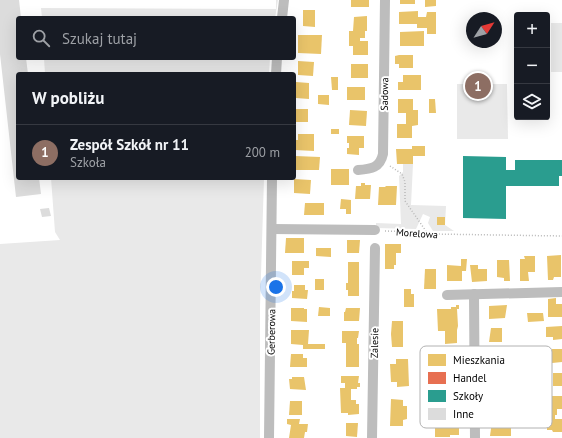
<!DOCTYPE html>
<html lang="pl">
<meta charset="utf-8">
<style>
body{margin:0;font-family:"PT Sans",sans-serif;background:#20242c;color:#f1f3f6}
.controls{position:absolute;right:12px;top:12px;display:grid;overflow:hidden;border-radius:4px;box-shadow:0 4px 16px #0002}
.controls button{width:36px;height:36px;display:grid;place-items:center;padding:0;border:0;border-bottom:1px solid #363941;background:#171b24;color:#f1f3f6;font:20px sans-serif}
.compass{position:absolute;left:466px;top:12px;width:36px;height:36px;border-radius:50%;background:#171b24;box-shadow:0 4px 16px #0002;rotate:54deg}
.you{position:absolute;left:276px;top:287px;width:14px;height:14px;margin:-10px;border:3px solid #fff;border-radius:50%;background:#1a73e8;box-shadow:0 0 0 6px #1a73e833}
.badge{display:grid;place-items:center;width:26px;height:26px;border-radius:50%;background:#2563eb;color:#fff;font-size:13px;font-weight:700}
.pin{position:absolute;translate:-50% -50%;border:2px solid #fff;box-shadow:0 1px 4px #0006}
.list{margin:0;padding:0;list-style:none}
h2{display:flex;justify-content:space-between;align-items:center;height:52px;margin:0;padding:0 16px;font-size:17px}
h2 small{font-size:13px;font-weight:400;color:#9ea1a6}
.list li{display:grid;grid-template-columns:26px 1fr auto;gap:12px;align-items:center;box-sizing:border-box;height:56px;padding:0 16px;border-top:1px solid #363941}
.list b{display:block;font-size:15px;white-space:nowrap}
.list p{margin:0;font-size:13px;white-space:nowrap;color:#9ea1a6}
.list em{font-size:13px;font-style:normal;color:#9ea1a6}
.icon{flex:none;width:22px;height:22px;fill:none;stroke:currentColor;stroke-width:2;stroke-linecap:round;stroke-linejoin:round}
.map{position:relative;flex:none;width:562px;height:438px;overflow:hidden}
.search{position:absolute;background:#171b24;box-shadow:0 4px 16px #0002;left:16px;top:16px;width:280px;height:44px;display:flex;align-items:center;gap:10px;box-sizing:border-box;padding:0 14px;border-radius:4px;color:#9ea1a6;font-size:15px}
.panel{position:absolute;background:#171b24;box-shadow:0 4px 16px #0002;left:16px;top:72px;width:280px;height:108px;border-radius:4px}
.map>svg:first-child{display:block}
.green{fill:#e9e9e9}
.homes{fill:#e9c46a}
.schools{fill:#2a9d8f}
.building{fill:#dcdcdc}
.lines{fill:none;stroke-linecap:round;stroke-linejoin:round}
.path{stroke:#b8b8b8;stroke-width:1.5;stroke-dasharray:1 2;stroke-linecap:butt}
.minor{stroke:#bdbdbd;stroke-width:10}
.labels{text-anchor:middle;stroke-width:4;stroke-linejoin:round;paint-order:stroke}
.street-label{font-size:10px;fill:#000;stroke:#fff}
.key{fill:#fff;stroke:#b2b2b2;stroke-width:1}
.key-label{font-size:11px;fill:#000}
</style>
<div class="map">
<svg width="562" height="438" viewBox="0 0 562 438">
<rect width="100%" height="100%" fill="#fff"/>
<g class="green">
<path d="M276,0h2l-3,18h-233l-1,-10 235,1z"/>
<rect x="551" y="23" width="11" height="49"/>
<path d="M44,58h226l-1,16h-224z"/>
<path d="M457,84h50l1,55h-51z"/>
<path d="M403,164h10l-2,41 35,1 -1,19 9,6h-21l-5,-8 2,-6 -7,-3 -7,15 -40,-1v-5l25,1 -2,-48 4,-4z"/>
<path d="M51,178h213l-4,129v131h-260v-194l60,-4 -5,-8z"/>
</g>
<g class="homes">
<rect x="351" y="0" width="18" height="7"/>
<rect x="400" y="0" width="15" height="4"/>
<path d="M425,0h11v6l-11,1z"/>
<path d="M303,10h12v17l-12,-1z"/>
<path d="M418,11v6h8l1,-5h9v22h-9v-6h-10v-4h-18v-12z"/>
<path d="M367,16v15h-2v7h-5v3h8v14h-15v-9h-4v-15h4l1,-14z"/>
<path d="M424,31v15h-24v-14z"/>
<path d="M298,35h24l-1,19 -23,-1z"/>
<path d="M399,55h14v13h-14v-4h-4v-8z"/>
<path d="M298,61l16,1 -1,14 -15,-1z"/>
<rect x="351" y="64" width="17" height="14"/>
<path d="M403,75h18v15h-23v-8h5z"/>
<path d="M331,77h7v13h-6z"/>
<path d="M296,82l13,1v16l-13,-1z"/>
<rect x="347" y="87" width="18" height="13"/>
<path d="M318,95h11v10l-11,-1z"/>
<path d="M398,99h15v11h5v15l-6,1v12h-15v-14h9v-11h-8z"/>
<path d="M429,99h6l1,14h-7z"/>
<rect x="295" y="109" width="13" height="13"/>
<path d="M350,110l17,1 -1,15 -17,-1z"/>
<rect x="331" y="129" width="8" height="5"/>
<path d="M298,134h16v17l-19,-1v-10h3z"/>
<path d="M347,136h17v12h-5v7l-12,-1v-6h2v-5h-2z"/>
<path d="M412,146h13v10h-12v8h-16l-1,-15h16z"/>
<path d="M295,156l25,1 -1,13h-25z"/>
<rect x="331" y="169" width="18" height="16"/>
<path d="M294,179l17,1 -1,14 -16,-1z"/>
<path d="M361,183h4v2h6l-1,14h-15l1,-13h5z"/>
<path d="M385,186h12l-1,19h-18l1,-18h7z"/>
<path d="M341,199l10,1v14h-5v-5h-6z"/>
<path d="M305,203h19v12h-20z"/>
<rect x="437" y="217" width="8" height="8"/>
<path d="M286,238h18v15h-19z"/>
<path d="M347,240h13l-1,13h-12z"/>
<path d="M385,244h16v9h-5v12h-2v4h-9z"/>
<path d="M316,248h15v9l-15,-1z"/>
<path d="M561,255v22h-7l-1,3h-5l-1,-24z"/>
<path d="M524,256h11v16h-7l1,9h-9v-22h5z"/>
<path d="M461,259h6l-1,12h-4v10h-15v-16l14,1z"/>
<path d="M497,260h12l1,21h-6v-3l-7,-1z"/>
<path d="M292,261h17v7h-5v7h-12z"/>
<path d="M348,262h11v34h-11v-6h-2v-7h2z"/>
<path d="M470,265h8v4h9v12l-15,1z"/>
<path d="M425,269h11v20h-12z"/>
<rect x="315" y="279" width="9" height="11"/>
<path d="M294,285h11v5h3l-1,9 -15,-1v-7h2z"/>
<path d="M404,289h7v5h3v13h-10z"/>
<path d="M556,298v6h6v13h-14v-18z"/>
<path d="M456,305h3v4h-2l1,17 -1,4v13l-12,1v-13h-7l-1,-22h14v-2h5z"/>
<path d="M507,305l-2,13 -16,1v-13z"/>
<path d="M319,307l11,1v8h-12z"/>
<path d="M291,308h13v1h3v13l-16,-1z"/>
<path d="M346,308h14l-1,13h-15v-9h1z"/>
<path d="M527,313h16l1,8 -16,1z"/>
<path d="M392,321h11v26h-11l-1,-13z"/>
<path d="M562,326v13l-9,1v-3h-7v-10z"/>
<path d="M491,328h11v14h-13z"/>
<path d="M291,330h18l-1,14h17v5h-22v-4l-12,-1z"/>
<path d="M342,331h17l-1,7h-1v6h2v23h-13v-24h-4z"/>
<path d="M552,349h10v13l-10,1z"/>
<path d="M291,354h12v4h4v9h-17z"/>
<path d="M396,359h12l1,27 -12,1v-5h-6l-1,-18h6z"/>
<rect x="553" y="373" width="9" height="13"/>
<path d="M341,376h18l-1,7h2v4h-3v2h-6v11h5v4h3v10l-11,1v-2h-7l-1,-25h5v-5h-4z"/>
<path d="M292,377h12l2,13 -16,-1 -1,-10h3z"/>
<path d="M547,396h15v13h-5v6h-2v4h7v13h-9l-1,-2h-5v-4h-2l-1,-7h3v-4h-3v-9h3z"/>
<path d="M391,399l12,1v6h4v13l-4,1v6h-13z"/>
<path d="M290,401h12v14h-13z"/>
<path d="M287,419h13l-1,5h9l-1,8h-2l-1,6h-15l2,-13 -4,-1z"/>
<path d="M492,421h19v15h-21z"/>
<path d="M446,422h13v13h-9v2h-15v-13h11z"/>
<path d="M346,423h12l-1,14 -11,-1z"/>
</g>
<path class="schools" d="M463,156l43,1v13h9v-10h47v16h-3v10h-53v33l-43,-1z"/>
<g class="building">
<path d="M0,0h19l2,18h-3v40h8l2,16h-10v104h21l2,16 -25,3 -16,-143z"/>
<path d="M49,208l2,8 -9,1 -2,-8z"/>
</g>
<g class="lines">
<g class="path">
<path d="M390,166l12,8 3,8v19l23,33"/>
<path d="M385,231l30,1 18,2 129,2"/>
</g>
<g class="minor">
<path d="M282,18l2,-18"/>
<path d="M276,74l1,-16"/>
<path d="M358,170c13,-1 22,-2 25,-16l2,-154"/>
<path d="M272,229l103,1"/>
<path d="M474,294l1,144"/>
<path d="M447,295l115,-3"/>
<path d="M269,438l3,-260"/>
<path d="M372,438l3,-190"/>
</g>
</g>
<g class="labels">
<g class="street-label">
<text transform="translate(384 94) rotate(-89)" y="4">Sadowa</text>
<text transform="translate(417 233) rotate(4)" y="4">Morelowa</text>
<text transform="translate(271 332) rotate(-89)" y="4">Gerberowa</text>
<text transform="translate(374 343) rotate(-89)" y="4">Zalesie</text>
</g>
</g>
<rect x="420" y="346" width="132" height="82" rx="6" class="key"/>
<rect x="428" y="354" width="18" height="12" fill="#e9c46a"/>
<rect x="428" y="372" width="18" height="12" fill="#e76f51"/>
<rect x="428" y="390" width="18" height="12" fill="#2a9d8f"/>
<rect x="428" y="408" width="18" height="12" fill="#dcdcdc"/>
<g class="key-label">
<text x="453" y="364">Mieszkania</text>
<text x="453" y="382">Handel</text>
<text x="453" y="400">Szkoły</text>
<text x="453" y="418">Inne</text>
</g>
</svg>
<div class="controls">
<button>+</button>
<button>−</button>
<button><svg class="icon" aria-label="layers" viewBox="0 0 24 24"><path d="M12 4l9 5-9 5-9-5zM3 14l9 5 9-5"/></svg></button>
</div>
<svg class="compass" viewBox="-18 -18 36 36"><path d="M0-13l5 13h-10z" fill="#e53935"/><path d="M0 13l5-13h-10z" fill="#9ea1a6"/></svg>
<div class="you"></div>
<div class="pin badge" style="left:478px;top:86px;background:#8d6e63">1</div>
<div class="search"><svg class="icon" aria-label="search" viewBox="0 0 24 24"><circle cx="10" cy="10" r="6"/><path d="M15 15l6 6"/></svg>Szukaj tutaj</div>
<section class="panel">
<h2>W pobliżu<small></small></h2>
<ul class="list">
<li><span class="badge" style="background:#8d6e63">1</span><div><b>Zespół Szkół nr 11</b><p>Szkoła</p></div><em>200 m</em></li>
</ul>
</section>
</div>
